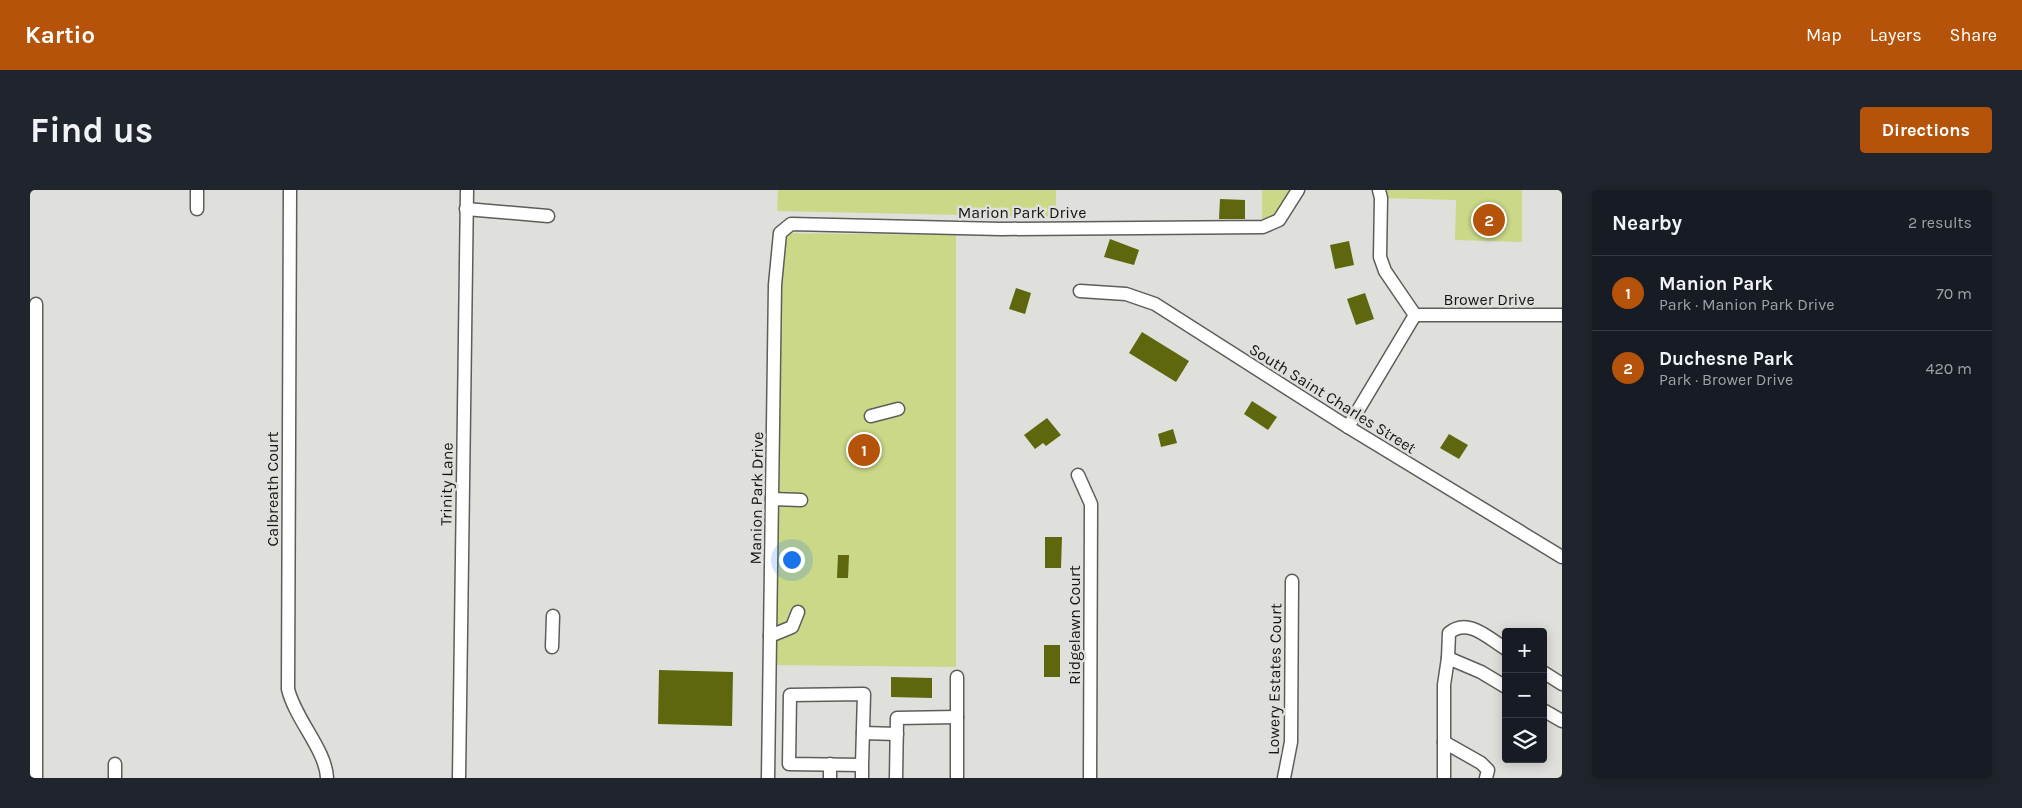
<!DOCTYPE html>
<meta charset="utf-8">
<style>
body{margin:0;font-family:Karla,sans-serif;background:#20242c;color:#f1f3f6}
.controls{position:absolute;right:15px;bottom:15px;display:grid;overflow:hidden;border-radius:5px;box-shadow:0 2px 12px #0003}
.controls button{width:45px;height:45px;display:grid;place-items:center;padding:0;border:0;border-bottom:1px solid #363941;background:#171b24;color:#f1f3f6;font:25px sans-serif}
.you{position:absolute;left:761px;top:369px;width:18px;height:18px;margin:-12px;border:4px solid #fff;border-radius:50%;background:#1a73e8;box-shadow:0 0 0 8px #1a73e833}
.badge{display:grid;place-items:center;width:32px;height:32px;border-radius:50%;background:#b45309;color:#fff;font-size:16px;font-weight:700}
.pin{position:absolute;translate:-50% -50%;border:2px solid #fff;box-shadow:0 1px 5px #0006}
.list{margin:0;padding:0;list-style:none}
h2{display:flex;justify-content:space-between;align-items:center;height:65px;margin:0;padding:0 20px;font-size:21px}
h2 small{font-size:16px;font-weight:400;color:#9ea1a6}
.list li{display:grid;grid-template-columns:32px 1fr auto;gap:15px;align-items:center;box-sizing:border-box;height:75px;padding:0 20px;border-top:1px solid #363941}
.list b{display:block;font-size:19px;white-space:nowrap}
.list p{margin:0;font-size:16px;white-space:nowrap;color:#9ea1a6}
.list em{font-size:16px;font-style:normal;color:#9ea1a6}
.icon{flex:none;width:28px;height:28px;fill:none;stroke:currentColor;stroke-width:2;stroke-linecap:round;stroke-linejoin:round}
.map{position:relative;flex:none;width:1532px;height:588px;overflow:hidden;border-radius:5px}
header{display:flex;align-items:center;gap:30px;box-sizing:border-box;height:70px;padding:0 25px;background:#b45309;color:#fff}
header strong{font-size:24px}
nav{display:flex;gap:28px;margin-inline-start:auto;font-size:18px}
.intro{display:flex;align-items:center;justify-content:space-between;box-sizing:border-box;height:120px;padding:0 30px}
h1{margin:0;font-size:35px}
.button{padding:12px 22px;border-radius:5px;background:#b45309;color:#fff;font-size:18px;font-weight:700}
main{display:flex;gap:30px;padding:0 30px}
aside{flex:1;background:#171b24;border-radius:5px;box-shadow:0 2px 12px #0003}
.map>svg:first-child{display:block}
.green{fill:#cad887}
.building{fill:#5e670e}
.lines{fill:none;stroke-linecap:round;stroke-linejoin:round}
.minor-casing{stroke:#5d5e5a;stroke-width:15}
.minor{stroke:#fff;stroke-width:12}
.labels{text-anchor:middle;stroke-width:5;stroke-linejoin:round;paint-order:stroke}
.street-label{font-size:16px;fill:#151514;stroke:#dfe0db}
</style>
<header>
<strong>Kartio</strong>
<nav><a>Map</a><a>Layers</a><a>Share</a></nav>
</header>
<div class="intro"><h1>Find us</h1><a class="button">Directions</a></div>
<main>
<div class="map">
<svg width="1532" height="588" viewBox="0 0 1532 588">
<rect width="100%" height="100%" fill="#dfe0db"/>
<g class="green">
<path d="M748,0h278v27l-279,-6z"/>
<path d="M1232,0h36l-19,30 -17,1z"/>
<path d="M1349,0h143v52l-67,-2 1,-40 -75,-2z"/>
<path d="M745,43l181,2v432l-186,-2z"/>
</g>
<g class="building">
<path d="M1190,9l25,1v19h-26z"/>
<path d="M1080,49l29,11 -5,15 -30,-8z"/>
<path d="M1319,51l5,24 -19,4 -5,-24z"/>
<path d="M986,98l15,5 -6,21 -16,-5z"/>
<path d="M1335,103l9,26 -18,6 -9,-26z"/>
<path d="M1112,142l47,29 -13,21 -47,-29z"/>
<path d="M1222,211l25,16 -9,13 -24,-16z"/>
<path d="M1017,228l14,17 -15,11 -3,-3 -8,6 -11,-14z"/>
<path d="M1143,239l4,14 -16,4 -3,-13z"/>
<path d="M1419,244l19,11 -9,14 -19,-11z"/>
<path d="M1015,347h17l-1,31h-16z"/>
<path d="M808,365h11l-1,23h-11z"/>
<rect x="1014" y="455" width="16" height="32"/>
<path d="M629,480l74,2 -1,54 -74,-2z"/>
<path d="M861,487l41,1v20l-41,-1z"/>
</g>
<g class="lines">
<defs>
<g id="minor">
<path d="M260,0l-2,499c7,30 38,61 39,89"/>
<path d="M167,19v-19"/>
<path d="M436,19l82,7"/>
<path d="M1050,101l46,3 29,10 193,123 214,130"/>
<path d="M6,114v474"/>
<path d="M1385,125h147"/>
<path d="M841,226l27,-7"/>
<path d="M1318,237l67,-112 -30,-44 -5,-14 1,-59 -2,-8"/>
<path d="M1048,285l13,29 -1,274"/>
<path d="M742,309l29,1"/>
<path d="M740,446l22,-9 6,-15"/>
<path d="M522,457l1,-31"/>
<path d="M1418,468l1,-25c19,-16 39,5 57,16"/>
<path d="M1513,482l19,12"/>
<path d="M1513,520l19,11"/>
<path d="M833,543l34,1"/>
<path d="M1414,552l37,21 7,7 -2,8"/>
<path d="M85,588v-14"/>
<path d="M429,588l8,-588"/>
<path d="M738,588l7,-493 5,-52 11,-9 210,5 262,-2 16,-7 19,-30"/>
<path d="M800,588v-14"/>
<path d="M832,588v-13l-73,-1 1,-69 74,-1 -2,71"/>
<path d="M866,588l1,-60 60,-1"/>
<path d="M927,588v-101"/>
<path d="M1254,588l7,-36 1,-161"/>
<path d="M1414,588v-93l4,-27 33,14 25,15"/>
</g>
</defs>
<use href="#minor" class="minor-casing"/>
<use href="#minor" class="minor"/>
</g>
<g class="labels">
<g class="street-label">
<text x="992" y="28">Marion Park Drive</text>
<text x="1459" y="115">Brower Drive</text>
<text transform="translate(1303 208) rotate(32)" y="6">South Saint Charles Street</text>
<text transform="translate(416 294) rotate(-89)" y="6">Trinity Lane</text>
<text transform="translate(242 299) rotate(-90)" y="6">Calbreath Court</text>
<text transform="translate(726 308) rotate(-89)" y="6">Manion Park Drive</text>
<text transform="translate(1044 435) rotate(-90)" y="6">Ridgelawn Court</text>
<text transform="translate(1244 489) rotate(-89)" y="6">Lowery Estates Court</text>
</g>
</g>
</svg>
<div class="controls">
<button>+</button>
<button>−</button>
<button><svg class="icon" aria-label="layers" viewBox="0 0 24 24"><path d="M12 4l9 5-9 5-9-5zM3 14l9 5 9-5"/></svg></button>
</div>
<div class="you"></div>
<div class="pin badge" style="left:834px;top:260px">1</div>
<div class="pin badge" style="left:1459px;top:30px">2</div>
</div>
<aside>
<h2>Nearby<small>2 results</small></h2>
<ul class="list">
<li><span class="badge">1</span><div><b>Manion Park</b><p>Park · Manion Park Drive</p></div><em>70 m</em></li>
<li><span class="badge">2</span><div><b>Duchesne Park</b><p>Park · Brower Drive</p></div><em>420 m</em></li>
</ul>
</aside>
</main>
